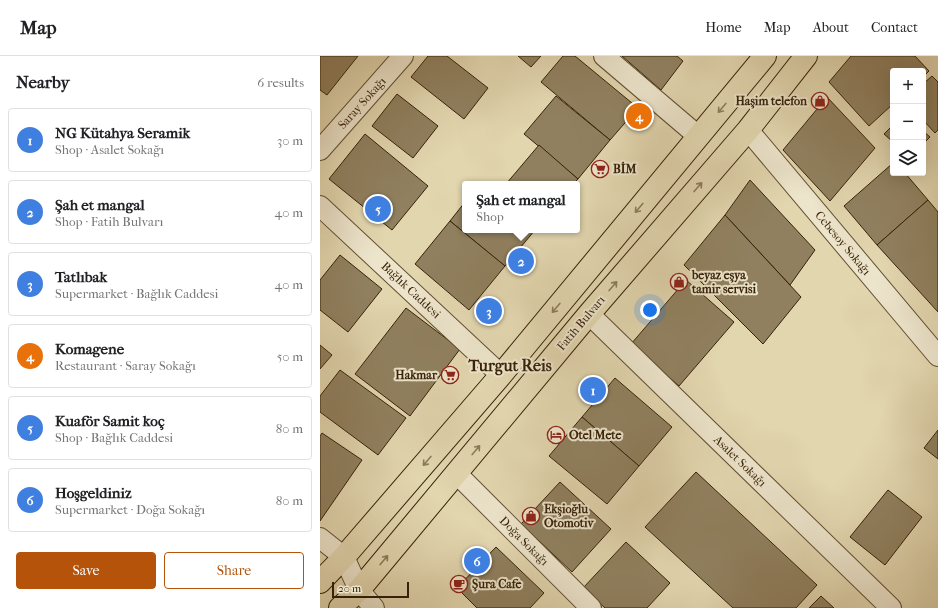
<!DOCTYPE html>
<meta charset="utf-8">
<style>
body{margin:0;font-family:"IM FELL French Canon",serif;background:#f6f6f6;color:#202124}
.controls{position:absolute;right:12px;top:12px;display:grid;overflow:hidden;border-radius:4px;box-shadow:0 4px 16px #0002}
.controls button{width:36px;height:36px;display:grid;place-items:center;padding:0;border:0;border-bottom:1px solid #e0e0e0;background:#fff;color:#202124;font:20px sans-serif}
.scale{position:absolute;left:12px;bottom:10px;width:77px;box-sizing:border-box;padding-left:4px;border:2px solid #372208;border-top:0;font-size:11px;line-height:14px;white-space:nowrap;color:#372208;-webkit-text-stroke:3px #ece4cb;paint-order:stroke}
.you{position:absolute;left:330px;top:254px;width:14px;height:14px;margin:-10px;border:3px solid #fff;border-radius:50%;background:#1a73e8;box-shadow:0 0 0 6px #1a73e833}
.badge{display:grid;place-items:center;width:26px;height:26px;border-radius:50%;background:#b45309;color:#fff;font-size:13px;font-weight:700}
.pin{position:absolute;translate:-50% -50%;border:2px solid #fff;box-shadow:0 1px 4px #0006}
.popup{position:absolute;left:142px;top:125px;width:118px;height:52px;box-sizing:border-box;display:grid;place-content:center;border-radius:4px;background:#fff;filter:drop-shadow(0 1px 3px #0005);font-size:13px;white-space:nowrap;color:#757577}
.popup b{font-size:15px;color:#202124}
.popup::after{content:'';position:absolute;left:50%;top:100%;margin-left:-8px;border:8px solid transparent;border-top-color:#fff}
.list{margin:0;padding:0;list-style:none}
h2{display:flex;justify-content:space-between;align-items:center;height:52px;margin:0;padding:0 16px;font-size:17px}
h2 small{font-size:13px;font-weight:400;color:#757577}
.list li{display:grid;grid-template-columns:26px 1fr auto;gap:12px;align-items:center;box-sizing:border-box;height:64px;margin:0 8px 8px;padding:0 8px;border:1px solid #e0e0e0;border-radius:4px}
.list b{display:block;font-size:15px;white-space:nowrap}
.list p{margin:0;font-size:13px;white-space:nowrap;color:#757577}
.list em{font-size:13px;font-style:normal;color:#757577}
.actions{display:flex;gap:8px;padding:12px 16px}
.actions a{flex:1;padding:9px 0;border:1px solid #b45309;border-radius:4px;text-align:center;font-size:14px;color:#b45309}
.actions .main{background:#b45309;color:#fff}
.icon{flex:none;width:22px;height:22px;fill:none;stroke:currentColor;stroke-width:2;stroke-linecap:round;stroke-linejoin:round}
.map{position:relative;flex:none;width:618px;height:552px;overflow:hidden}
header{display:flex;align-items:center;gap:24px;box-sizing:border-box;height:56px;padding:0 20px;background:#fff;border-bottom:1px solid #e0e0e0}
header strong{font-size:19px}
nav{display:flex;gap:22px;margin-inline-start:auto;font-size:14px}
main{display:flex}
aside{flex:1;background:#fff}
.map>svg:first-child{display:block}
.building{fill:#90805f;stroke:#372208}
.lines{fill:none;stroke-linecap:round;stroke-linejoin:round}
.minor-casing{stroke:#624f32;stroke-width:22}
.primary-casing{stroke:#372208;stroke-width:24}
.minor{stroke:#ece4cb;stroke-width:20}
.primary{stroke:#e2d6af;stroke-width:22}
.oneway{stroke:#8c7c5c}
.labels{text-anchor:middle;stroke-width:4;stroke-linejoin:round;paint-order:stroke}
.poi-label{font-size:12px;font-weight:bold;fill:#372208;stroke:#ece4cb;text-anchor:start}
.street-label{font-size:12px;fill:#372208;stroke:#ece4cb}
.district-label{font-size:16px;font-weight:bold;fill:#372208;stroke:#ece4cb}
</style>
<header>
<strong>Map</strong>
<nav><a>Home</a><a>Map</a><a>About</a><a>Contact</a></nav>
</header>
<main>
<aside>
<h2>Nearby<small>6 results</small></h2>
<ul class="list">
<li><span class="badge" style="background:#3f7fe0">1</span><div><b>NG Kütahya Seramik</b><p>Shop · Asalet Sokağı</p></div><em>30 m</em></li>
<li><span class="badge" style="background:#3f7fe0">2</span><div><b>Şah et mangal</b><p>Shop · Fatih Bulvarı</p></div><em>40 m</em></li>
<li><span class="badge" style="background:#3f7fe0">3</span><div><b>Tatlıbak</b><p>Supermarket · Bağlık Caddesi</p></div><em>40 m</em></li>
<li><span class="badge" style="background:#e8710a">4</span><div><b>Komagene</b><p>Restaurant · Saray Sokağı</p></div><em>50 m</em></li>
<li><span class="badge" style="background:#3f7fe0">5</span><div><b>Kuaför Samit koç</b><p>Shop · Bağlık Caddesi</p></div><em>80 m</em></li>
<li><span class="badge" style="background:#3f7fe0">6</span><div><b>Hoşgeldiniz</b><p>Supermarket · Doğa Sokağı</p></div><em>80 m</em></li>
</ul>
<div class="actions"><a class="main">Save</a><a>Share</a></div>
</aside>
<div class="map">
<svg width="618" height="552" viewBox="0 0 618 552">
<rect width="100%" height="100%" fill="#e2d6af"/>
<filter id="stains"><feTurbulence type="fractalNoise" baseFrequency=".005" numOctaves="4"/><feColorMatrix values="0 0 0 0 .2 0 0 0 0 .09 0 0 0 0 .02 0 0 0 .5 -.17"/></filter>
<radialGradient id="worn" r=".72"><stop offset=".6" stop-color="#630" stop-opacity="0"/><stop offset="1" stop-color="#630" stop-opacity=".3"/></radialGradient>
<g class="building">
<path d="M0,0h38l-31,39 -7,-5z"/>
<path d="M108,0h19l41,32 -24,31 -53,-42z"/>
<path d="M198,0h23l-10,11z"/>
<path d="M243,0h12l63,52 -28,32 -69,-58z"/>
<path d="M302,0h55l6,5 -22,29z"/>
<path d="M531,0h64l14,15 -6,6v-6h-30v33l-24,22 -40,-44z"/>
<path d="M612,20l6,6v48l-3,3 -12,-13v-36z"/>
<path d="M77,38l41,32 -25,32 -41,-32z"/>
<path d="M236,40l54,44 -32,39 -54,-45z"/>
<path d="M507,41l48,51 -45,53 -47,-51z"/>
<path d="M573,69v17l-9,-8z"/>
<path d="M603,75l7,6 -7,7z"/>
<path d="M45,78l63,52 -36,44 -63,-51z"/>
<path d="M219,89l39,34 -5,5h-67z"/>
<path d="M573,107v10h12l23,27 -51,45 -33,-39z"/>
<path d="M430,124l65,70 -25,35 -65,-70z"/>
<path d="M608,144l10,12v100l-61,-67z"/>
<path d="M145,146v28h70l-30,36 -55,-45z"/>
<path d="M405,159l76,82 -38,47 -79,-79z"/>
<path d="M130,165l55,45 -36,44 -54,-46z"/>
<path d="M20,199l42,34 -34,43 -28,-22v-30z"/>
<path d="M366,224l48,42 -55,64 -48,-42z"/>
<path d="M86,252l54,41 -50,67 -55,-42z"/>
<path d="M0,289l12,10 -12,14z"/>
<path d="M20,314l66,48 -28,37 -58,-43v-16z"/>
<path d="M295,322l57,49 -33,39 -57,-49z"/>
<path d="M262,361l57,49 -32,38 -58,-48z"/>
<path d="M618,374v29l-14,-11z"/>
<path d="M2,377l40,27 -42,61v-85z"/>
<path d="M376,416l121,113 -21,23h-63l-88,-81z"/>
<path d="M240,426l51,47 -39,43 -51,-48z"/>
<path d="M568,434l34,27 -37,48 -35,-28z"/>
<path d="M306,486l44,41 -23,25h-42l-22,-20z"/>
<path d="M176,491l48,46 -14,15h-53l-20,-20z"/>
<path d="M501,540l13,12h-25z"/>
</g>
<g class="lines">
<defs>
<g id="minor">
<path d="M284,0l94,80"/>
<path d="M428,74l190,226"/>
<path d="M0,94l83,-94"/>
<path d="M0,150l181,169"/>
<path d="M269,258l302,294"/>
<path d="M136,417l135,135"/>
<path d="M0,482l24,19 15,33 15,18"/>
</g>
<g id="primary">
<path d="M0,526l24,-25 157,-182 264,-319"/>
<path d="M20,552l19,-18 230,-276 159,-184 58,-74"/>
</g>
</defs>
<use href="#minor" class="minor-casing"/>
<use href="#primary" class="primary-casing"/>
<use href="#minor" class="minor"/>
<use href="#primary" class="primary"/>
</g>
<defs><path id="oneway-shaft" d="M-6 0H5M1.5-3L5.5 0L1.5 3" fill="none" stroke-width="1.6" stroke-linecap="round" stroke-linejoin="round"/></defs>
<g class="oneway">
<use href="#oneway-shaft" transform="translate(402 52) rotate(130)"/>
<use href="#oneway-shaft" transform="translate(378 131) rotate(-49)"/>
<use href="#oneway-shaft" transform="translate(319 152) rotate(130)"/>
<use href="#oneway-shaft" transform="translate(293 230) rotate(-49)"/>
<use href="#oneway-shaft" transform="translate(236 252) rotate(130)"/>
<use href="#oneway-shaft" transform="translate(156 394) rotate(-50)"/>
<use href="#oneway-shaft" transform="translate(107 405) rotate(131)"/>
<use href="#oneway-shaft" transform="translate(64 504) rotate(-50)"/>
</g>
<defs>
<symbol id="shop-ring" viewBox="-11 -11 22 22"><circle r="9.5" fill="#ece4cb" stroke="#8f2418" stroke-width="1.5"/><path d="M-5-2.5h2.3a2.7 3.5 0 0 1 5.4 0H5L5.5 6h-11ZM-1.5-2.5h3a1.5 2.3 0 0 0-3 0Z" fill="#8f2418"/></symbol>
<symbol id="supermarket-ring" viewBox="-11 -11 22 22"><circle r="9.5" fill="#ece4cb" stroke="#8f2418" stroke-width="1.5"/><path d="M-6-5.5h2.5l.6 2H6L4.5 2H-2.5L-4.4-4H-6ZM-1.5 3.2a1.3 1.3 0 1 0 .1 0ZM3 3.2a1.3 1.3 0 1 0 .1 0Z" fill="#8f2418"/></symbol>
<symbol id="hotel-ring" viewBox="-11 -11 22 22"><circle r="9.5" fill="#ece4cb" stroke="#8f2418" stroke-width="1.5"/><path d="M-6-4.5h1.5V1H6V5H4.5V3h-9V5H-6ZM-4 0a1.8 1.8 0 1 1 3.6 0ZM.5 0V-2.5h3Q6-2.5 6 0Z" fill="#8f2418"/></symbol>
<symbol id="cafe-ring" viewBox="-11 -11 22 22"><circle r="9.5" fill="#ece4cb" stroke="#8f2418" stroke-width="1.5"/><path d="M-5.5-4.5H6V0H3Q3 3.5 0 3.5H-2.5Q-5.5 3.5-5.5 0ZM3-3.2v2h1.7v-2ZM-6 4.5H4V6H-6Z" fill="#8f2418"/></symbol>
</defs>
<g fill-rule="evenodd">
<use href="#shop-ring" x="490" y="35" width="20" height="20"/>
<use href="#supermarket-ring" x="270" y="103" width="20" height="20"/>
<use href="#shop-ring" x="349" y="216" width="20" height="20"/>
<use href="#supermarket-ring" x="120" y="309" width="20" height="20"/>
<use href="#hotel-ring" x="226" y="369" width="20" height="20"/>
<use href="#shop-ring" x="201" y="450" width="20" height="20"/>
<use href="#cafe-ring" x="129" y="518" width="20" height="20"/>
</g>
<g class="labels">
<g class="poi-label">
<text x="487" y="49" text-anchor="end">Haşim telefon</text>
<text x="293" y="117">BİM</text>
<text x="372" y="223">beyaz eşya<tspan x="372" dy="14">tamir servisi</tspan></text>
<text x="117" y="323" text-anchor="end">Hakmar</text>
<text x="249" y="383">Otel Mete</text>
<text x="224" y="457">Ekşioğlu<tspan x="224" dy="14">Otomotiv</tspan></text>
<text x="152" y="532">Şura Cafe</text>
</g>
<g class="street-label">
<text transform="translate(42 47) rotate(-48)" y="4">Saray Sokağı</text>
<text transform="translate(523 187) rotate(50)" y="4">Cebesoy Sokağı</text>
<text transform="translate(91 234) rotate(43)" y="4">Bağlık Caddesi</text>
<text transform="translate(261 267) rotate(-50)" y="4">Fatih Bulvarı</text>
<text transform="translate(420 405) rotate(44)" y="4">Asalet Sokağı</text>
<text transform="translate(204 485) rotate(45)" y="4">Doğa Sokağı</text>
</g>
<g class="district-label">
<text x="190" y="315">Turgut Reis</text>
</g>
</g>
<rect width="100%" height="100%" filter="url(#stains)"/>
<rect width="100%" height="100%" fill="url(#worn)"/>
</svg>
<div class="controls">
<button>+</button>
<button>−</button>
<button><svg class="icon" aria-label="layers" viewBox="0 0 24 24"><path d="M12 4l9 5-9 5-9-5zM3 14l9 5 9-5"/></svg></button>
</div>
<div class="scale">20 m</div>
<div class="you"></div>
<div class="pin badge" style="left:273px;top:334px;background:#3f7fe0">1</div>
<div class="pin badge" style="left:201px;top:205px;background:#3f7fe0">2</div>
<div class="popup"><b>Şah et mangal</b>Shop</div>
<div class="pin badge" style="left:169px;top:255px;background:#3f7fe0">3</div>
<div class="pin badge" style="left:319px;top:60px;background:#e8710a">4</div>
<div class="pin badge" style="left:58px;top:153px;background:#3f7fe0">5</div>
<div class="pin badge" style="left:157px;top:505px;background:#3f7fe0">6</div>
</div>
</main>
